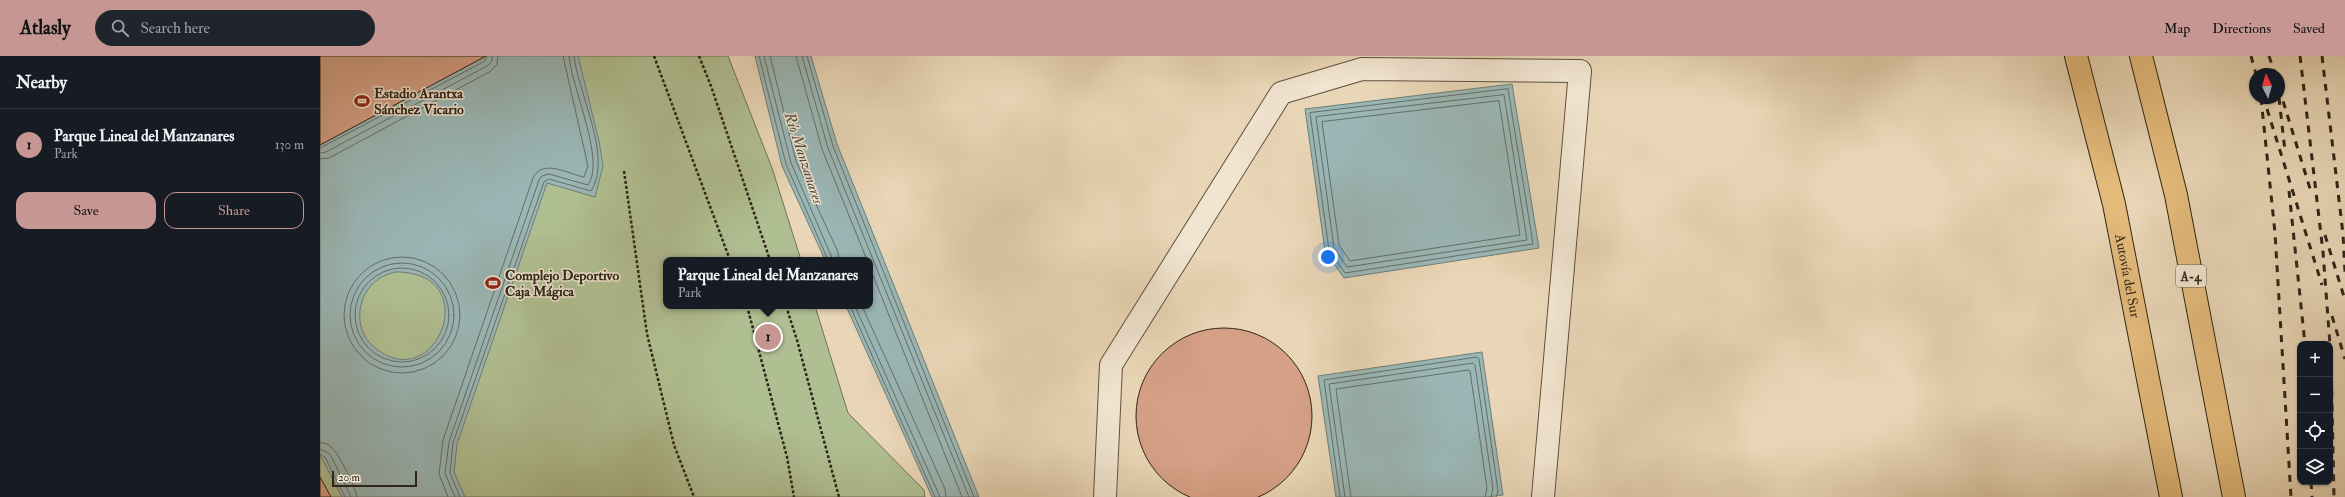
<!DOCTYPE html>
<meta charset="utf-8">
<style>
body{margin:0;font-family:"IM FELL Double Pica",serif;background:#20242c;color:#f1f3f6}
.controls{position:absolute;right:12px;bottom:12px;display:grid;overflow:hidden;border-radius:8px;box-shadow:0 1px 3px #0004}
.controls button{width:36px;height:36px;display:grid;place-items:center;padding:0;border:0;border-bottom:1px solid #363941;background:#171b24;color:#f1f3f6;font:20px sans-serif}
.compass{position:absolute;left:1929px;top:12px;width:36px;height:36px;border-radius:50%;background:#171b24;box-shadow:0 1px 3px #0004;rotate:355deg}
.scale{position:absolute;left:12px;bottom:10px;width:85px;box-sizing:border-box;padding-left:4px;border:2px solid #2f2519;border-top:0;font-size:11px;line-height:14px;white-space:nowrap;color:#2f2519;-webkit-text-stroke:3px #f1e4d0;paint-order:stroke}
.you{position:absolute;left:1008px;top:201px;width:14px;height:14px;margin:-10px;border:3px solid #fff;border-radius:50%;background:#1a73e8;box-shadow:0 0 0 6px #1a73e833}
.badge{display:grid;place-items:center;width:26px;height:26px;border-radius:50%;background:#c59692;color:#111;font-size:13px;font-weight:700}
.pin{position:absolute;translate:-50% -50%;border:2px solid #fff;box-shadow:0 1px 4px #0006}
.popup{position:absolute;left:343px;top:201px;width:210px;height:52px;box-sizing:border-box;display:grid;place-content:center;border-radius:8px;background:#171b24;filter:drop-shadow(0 1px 3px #0005);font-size:13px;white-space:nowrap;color:#9ea1a6}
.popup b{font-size:15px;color:#f1f3f6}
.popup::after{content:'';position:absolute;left:50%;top:100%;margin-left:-8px;border:8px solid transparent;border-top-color:#171b24}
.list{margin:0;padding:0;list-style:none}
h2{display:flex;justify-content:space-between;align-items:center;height:52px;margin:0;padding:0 16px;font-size:17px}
h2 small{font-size:13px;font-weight:400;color:#9ea1a6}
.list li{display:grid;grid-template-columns:26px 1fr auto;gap:12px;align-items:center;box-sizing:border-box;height:72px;padding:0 16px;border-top:1px solid #363941}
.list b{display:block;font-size:15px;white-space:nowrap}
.list p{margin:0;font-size:13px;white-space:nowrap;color:#9ea1a6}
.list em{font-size:13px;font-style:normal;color:#9ea1a6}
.actions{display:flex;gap:8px;padding:12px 16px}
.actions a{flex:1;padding:9px 0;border:1px solid #c59692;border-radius:12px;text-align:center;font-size:14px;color:#c59692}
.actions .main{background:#c59692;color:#111}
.icon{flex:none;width:22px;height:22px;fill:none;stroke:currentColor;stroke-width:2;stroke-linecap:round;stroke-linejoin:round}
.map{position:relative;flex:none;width:2025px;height:441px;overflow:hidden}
header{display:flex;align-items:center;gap:24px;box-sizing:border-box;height:56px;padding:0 20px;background:#c59692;color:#111}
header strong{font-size:19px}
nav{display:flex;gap:22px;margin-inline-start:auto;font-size:14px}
.search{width:280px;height:36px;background:#20242c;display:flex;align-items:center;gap:10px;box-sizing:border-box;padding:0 14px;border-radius:22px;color:#9ea1a6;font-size:15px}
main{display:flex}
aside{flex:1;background:#171b24}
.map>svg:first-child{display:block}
.green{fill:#b0bf92;stroke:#707256}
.water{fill:#9ab7b6;stroke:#6f7d77;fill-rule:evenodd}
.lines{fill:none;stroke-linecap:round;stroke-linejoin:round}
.shore{stroke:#646e68;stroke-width:1}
.building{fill:#d5a086;stroke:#2f2519}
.minor-casing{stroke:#5e5140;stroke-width:24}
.highway-casing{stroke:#2f2519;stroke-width:24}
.path{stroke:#2f2519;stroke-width:2.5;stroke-dasharray:3 2;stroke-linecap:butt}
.minor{stroke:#f1e4d0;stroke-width:22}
.highway{stroke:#e4bb7b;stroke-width:22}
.rail{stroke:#2f2519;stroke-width:3;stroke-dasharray:7 7;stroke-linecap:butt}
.labels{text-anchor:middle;stroke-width:3;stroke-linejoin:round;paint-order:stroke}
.shield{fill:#f1e4d0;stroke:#695e50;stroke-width:1}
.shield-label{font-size:13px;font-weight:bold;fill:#2f2519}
.poi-label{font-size:14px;font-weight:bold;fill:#2f2519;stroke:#f1e4d0;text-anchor:start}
.street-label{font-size:14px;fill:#2f2519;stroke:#f1e4d0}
.water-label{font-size:15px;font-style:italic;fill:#4a4a40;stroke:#f1e4d0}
</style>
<header>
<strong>Atlasly</strong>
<div class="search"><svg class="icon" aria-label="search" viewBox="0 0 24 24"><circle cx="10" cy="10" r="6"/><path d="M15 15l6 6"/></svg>Search here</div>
<nav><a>Map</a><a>Directions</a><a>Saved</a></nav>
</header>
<main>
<aside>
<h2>Nearby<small></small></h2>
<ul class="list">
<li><span class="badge">1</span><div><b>Parque Lineal del Manzanares</b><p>Park</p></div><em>130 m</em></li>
</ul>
<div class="actions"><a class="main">Save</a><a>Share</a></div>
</aside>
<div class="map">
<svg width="2025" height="441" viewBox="0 0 2025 441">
<rect width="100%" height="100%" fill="#e9d6b6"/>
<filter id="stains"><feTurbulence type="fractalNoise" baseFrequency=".005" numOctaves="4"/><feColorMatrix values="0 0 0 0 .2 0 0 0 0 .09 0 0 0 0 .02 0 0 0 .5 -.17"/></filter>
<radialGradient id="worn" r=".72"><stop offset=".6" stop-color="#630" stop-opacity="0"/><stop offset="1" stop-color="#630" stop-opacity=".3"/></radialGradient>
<path class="green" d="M0,0h408l44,112 29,92h-135v46h149l33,107 76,77 1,7h-605z"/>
<g class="water">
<path d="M166,0h92l21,85 4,25 -8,31 -48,-14 -90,261 -3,28 11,25h-123l-22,-42v-310zM74,216c94,-2 41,129 -21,74 -21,-18 -16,-54 7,-68 4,-3 10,-4 14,-6z"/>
<path d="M435,0h56l26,88 142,353h-47l-86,-191h24v-46h-45l-43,-94z"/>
<path d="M1192,28l27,164 -195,30 -19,-27 -20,-142z"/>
<path d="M1162,296l21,143 -16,2h-151l-18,-121z"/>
</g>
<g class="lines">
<g class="shore">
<path d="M439,0l27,108 42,96"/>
<path d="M444,0l27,107 42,97"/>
<path d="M450,0l26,105 42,91 1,8"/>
<path d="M476,0l26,93 45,111"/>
<path d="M482,0l26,92 141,349"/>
<path d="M487,0l26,90 141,351"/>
<path d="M1188,33l25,155 -188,29 -16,-23 -19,-137z"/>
<path d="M1184,39l23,145 -180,27 -13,-19 -18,-131z"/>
<path d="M1179,45l21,134 -170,26 -11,-16 -17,-123z"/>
<path d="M0,92l165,-87 2,-5"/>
<path d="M0,97l6,-1 161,-86 5,-5v-5"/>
<path d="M0,103l9,-1 162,-87 6,-7 1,-8"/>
<circle cx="82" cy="259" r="58"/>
<circle cx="82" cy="259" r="52"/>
<circle cx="82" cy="259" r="47"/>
<path d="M550,212l92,229"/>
<path d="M530,250l85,191"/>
<path d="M535,250l85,191"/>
<path d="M542,250l83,183 1,8"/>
<path d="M0,387c5,0 9,1 12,5 7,6 24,40 25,49"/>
<path d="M0,393l10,5 21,43"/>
<path d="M0,398l5,3 20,40"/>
<path d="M128,441l-9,-23 4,-34 90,-262c10,-20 35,-4 51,-1l4,-11 -25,-110"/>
<path d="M135,441l-10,-24 4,-31 90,-262 3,-4 7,-2 39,11c18,-24 -17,-99 -19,-129"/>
<path d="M140,441l-10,-24 3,-30 91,-261 5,-3 42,12c22,-33 -13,-98 -17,-135"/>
<path d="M1020,441l-16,-117 153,-23 2,2 19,132 -2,6"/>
<path d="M1025,441l-16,-113 144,-21 2,2 18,124 -2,8"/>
<path d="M1031,441l-15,-108 132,-19 2,1 17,117 -2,9"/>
</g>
</g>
<g class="building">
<path d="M0,0h166l-166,89z"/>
<circle cx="904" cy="360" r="88"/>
<path d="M0,421l11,20h-11z"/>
</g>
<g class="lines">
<defs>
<path id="minor" d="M785,441l6,-132 170,-272 81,-24 218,2 -37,426"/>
<g id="highway">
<path id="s1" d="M1756,0l38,148 57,293"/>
<path d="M1821,0l35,139 58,302"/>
</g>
</defs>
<use href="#minor" class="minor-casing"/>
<use href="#highway" class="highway-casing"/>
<g class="path">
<path d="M334,0l76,204"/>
<path d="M379,0l12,30 59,174"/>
<path d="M304,115l23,163 27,111 20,52"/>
<path d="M427,250l40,151 7,40"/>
<path d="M466,250l11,34 42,157"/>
</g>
<use href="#minor" class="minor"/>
<use href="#highway" class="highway"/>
<g class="rail">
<path d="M1931,0l5,18"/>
<path d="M1949,0l6,18"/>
<path d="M1980,0l23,196 8,106 3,139"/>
<path d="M2002,0l21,178 2,38"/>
<path d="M1959,32l33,107"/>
<path d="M1941,42l14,135 16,264"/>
<path d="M1959,42l6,53"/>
<path d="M1947,53l55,176"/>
<path d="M1969,135l16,153"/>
<path d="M2005,179l20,65"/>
<path d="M2012,260l13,43"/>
<path d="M1991,426l1,15"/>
</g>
</g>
<defs>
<symbol id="stadium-bare" viewBox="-9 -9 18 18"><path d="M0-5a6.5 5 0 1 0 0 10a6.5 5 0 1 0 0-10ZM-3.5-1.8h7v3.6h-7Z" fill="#8f2418" stroke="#f1e4d0" stroke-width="2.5" paint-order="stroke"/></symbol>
</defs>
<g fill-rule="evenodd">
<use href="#stadium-bare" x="31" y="34" width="22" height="22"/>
<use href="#stadium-bare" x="162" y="216" width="22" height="22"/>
</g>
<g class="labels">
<rect class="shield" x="1856" y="209" width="30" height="22" rx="3"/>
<g class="shield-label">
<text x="1871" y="225">A-4</text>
</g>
<g class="poi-label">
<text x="54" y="42">Estadio Arantxa<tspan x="54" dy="16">Sánchez Vicario</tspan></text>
<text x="185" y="224">Complejo Deportivo<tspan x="185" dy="16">Caja Mágica</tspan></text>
</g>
<g class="street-label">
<text dy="5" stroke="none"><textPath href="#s1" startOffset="226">Autovía del Sur</textPath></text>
</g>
<g class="water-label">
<text transform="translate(484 102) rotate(72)" y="5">Río Manzanares</text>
</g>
</g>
<rect width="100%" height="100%" filter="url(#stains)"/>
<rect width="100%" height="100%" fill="url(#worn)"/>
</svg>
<div class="controls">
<button>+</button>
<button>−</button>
<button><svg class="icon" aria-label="locate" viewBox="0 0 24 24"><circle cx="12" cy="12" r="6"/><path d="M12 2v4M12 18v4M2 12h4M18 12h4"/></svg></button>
<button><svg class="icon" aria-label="layers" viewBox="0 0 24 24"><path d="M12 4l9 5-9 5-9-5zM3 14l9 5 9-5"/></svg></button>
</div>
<svg class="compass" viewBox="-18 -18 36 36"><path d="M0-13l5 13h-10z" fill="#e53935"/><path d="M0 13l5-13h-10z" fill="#9ea1a6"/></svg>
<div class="scale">20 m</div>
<div class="you"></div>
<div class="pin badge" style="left:448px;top:281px">1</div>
<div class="popup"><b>Parque Lineal del Manzanares</b>Park</div>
</div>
</main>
